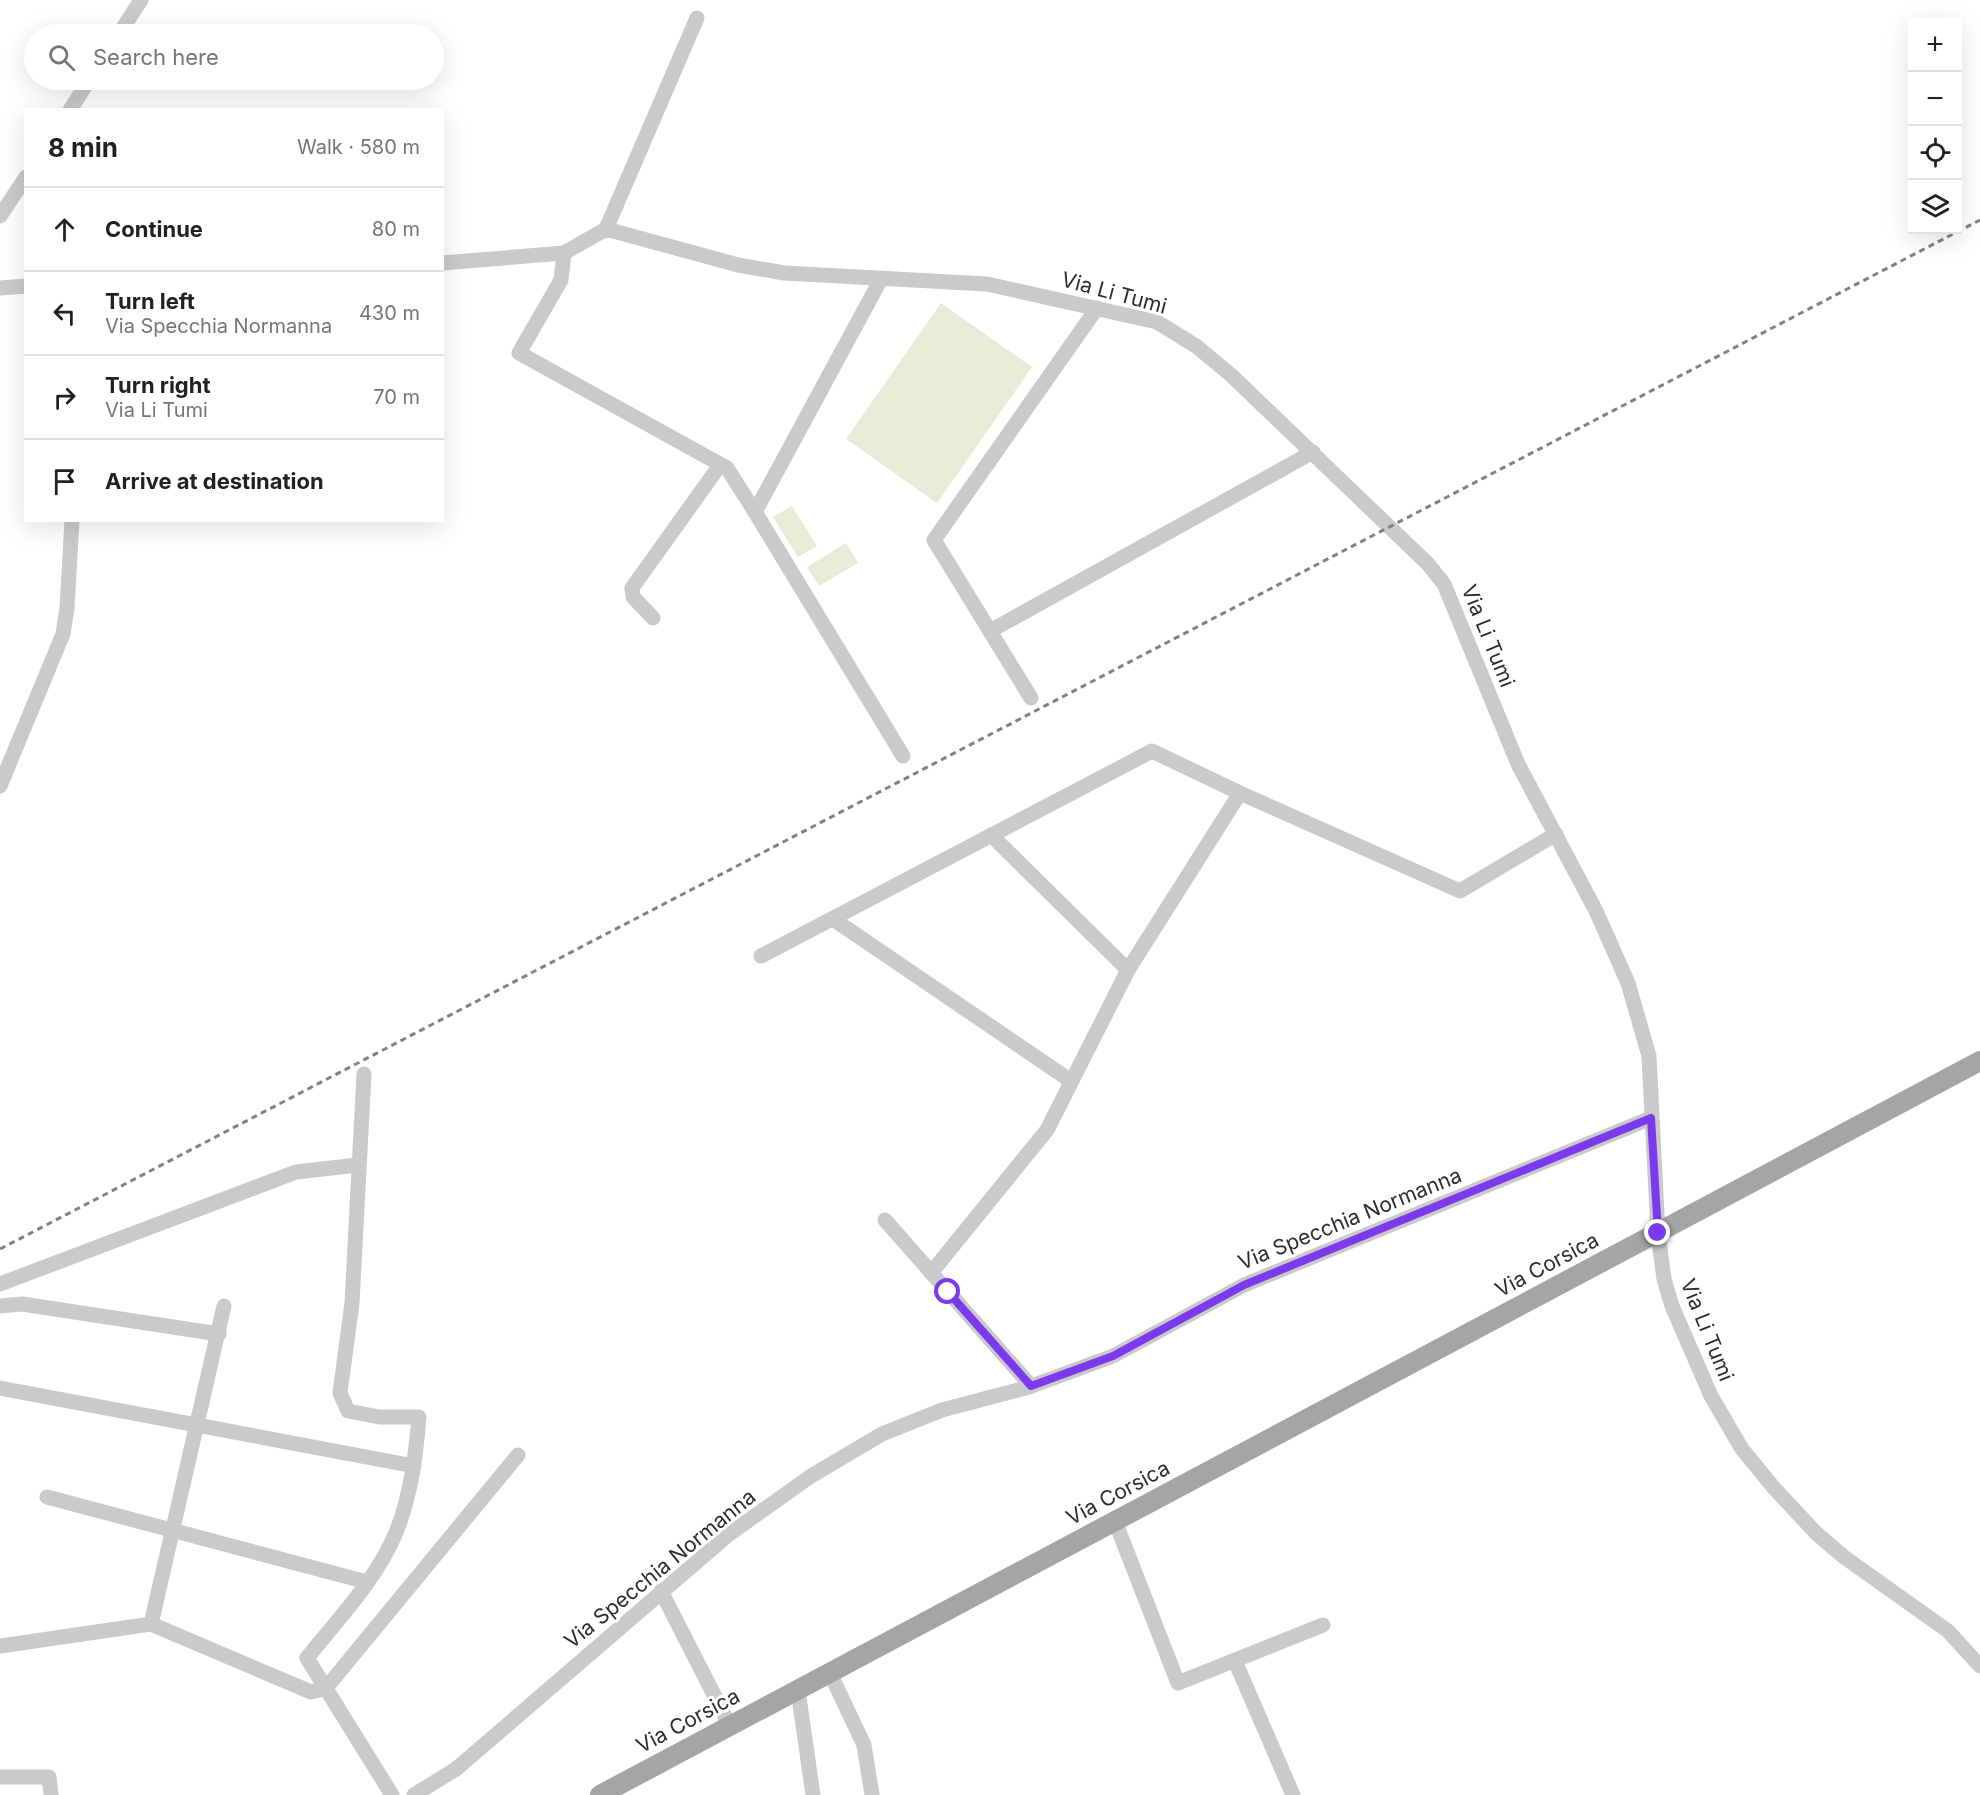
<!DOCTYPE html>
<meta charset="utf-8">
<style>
body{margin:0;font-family:Inter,sans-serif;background:#f6f6f6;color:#202124}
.controls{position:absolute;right:18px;top:18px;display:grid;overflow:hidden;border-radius:0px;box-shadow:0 6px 24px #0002}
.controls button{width:54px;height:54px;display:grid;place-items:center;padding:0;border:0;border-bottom:2px solid #e0e0e0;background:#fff;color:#202124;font:30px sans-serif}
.stop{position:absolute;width:18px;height:18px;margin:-14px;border:4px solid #7c3aed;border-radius:50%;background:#fff}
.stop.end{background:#7c3aed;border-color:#fff;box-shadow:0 2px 6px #0008}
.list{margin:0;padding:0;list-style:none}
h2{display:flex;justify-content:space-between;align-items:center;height:78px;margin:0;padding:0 24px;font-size:26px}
h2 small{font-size:20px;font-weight:400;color:#757577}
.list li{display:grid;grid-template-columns:39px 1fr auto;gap:18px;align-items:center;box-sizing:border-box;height:84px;padding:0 24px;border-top:2px solid #e0e0e0}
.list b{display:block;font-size:22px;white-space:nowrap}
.list p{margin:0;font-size:20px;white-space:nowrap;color:#757577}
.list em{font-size:20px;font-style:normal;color:#757577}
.icon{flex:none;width:33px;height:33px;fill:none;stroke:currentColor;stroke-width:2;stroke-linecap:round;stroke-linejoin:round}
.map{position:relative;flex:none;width:1980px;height:1795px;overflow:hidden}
.search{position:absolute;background:#fff;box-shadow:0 6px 24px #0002;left:24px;top:24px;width:420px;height:66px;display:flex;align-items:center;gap:15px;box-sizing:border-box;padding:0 21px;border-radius:33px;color:#757577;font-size:22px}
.panel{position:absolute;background:#fff;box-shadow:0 6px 24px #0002;left:24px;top:108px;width:420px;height:414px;border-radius:0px}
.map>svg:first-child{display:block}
.green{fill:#e7ecd9}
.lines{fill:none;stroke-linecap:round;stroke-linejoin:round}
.minor{stroke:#cacaca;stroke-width:15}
.major{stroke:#a5a5a5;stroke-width:20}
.rail{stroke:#828282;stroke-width:3;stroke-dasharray:6 4.5;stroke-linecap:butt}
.route{stroke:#7c3aed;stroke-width:8}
.labels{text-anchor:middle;stroke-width:6;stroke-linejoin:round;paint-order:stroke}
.street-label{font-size:21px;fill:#2d2d2d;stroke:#fff}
</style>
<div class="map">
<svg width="1980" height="1795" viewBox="0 0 1980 1795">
<rect width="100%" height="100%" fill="#fff"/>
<g class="green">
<path d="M941,303l91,64 -95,136 -91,-64z"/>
<path d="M792,506l25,40 -19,11 -25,-40z"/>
<path d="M846,543l12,20 -39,23 -12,-19z"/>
</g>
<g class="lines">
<g class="minor">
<path d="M119,34l22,-34"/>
<path d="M70,110l19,-30"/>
<path d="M0,216l26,-39"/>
<path d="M606,229l91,-211"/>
<path d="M564,253l-3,27 -42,73 208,115 28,44"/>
<path d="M442,263l122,-10 42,-24 132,36 46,8 203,11 170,38 39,24 35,29 197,189 16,20 74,180 78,147 32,72 21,73 9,177 6,46 8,27 39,90 31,53 32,39 42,45 28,24 104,74 32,35"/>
<path d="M881,279l-126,233 148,244"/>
<path d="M0,288l26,-2"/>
<path d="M653,618l-20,-21 -1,-9 88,-123"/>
<path d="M990,631l323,-179"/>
<path d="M1031,698l-97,-158 163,-232"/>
<path d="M0,786l63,-152 4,-26 5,-88"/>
<path d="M991,835l137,135"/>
<path d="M833,919l238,162"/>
<path d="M761,956l391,-205 88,42"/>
<path d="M364,1074l-12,229 -12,90 8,18 31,6h40c-3,38 -8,77 -22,113 -19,48 -59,89 -90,128l85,137"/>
<path d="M885,1220l146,166"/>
<path d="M931,1273l116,-143 81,-160 112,-177 220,98 96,-57"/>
<path d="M0,1284l296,-112 62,-7"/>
<path d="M0,1306l22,-2 197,30"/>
<path d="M0,1388l414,78"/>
<path d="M47,1497l320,85"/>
<path d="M1115,1521l63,162 145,-58"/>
<path d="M661,1591l69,135"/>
<path d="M151,1624l73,-318"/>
<path d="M0,1646l151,-22 160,68 15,-4 192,-233"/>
<path d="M1235,1661l58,134"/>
<path d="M830,1673l34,72 8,50"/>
<path d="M798,1690l15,105"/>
<path d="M0,1777h49l2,18"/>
<path d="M414,1795l42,-26 272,-234 83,-59 71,-42 60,-24 87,-23 84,-31 131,-71 407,-167"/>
</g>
<path class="major" d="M600,1795l1380,-734"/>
<path class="rail" d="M0,1249l1980,-1029"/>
</g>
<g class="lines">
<path class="route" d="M948,1292l83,94 82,-30 131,-71 407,-167 7,115"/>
</g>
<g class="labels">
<g class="street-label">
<text transform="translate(1114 293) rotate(15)" y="7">Via Li Tumi</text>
<text transform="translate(1488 636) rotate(68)" y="7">Via Li Tumi</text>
<text transform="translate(1350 1219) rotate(-22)" y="7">Via Specchia Normanna</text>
<text transform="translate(1547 1265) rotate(-28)" y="7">Via Corsica</text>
<text transform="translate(1707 1330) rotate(68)" y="7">Via Li Tumi</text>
<text transform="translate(1118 1493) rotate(-28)" y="7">Via Corsica</text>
<text transform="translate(660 1569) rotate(-39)" y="7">Via Specchia Normanna</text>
<text transform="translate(688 1721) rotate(-28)" y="7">Via Corsica</text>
</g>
</g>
</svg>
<div class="controls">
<button>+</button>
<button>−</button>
<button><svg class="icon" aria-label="locate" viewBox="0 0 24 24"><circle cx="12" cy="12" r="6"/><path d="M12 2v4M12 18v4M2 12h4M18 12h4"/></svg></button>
<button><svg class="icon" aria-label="layers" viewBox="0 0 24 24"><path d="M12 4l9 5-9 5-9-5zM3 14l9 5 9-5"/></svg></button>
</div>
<div class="stop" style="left:948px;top:1292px"></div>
<div class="stop end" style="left:1658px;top:1233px"></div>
<div class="search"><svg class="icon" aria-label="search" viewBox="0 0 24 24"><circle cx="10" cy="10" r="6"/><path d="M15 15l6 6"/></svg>Search here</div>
<section class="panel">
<h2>8 min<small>Walk · 580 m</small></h2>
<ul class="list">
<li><svg class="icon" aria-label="ahead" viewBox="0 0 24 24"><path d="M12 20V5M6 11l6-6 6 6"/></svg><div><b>Continue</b></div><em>80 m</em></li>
<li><svg class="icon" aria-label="left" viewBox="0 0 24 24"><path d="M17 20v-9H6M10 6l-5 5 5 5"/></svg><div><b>Turn left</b><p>Via Specchia Normanna</p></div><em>430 m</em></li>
<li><svg class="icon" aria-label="right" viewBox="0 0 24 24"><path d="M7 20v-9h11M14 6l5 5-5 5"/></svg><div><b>Turn right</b><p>Via Li Tumi</p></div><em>70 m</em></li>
<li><svg class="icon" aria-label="arrive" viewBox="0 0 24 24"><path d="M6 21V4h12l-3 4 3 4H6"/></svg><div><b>Arrive at destination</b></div></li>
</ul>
</section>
</div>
